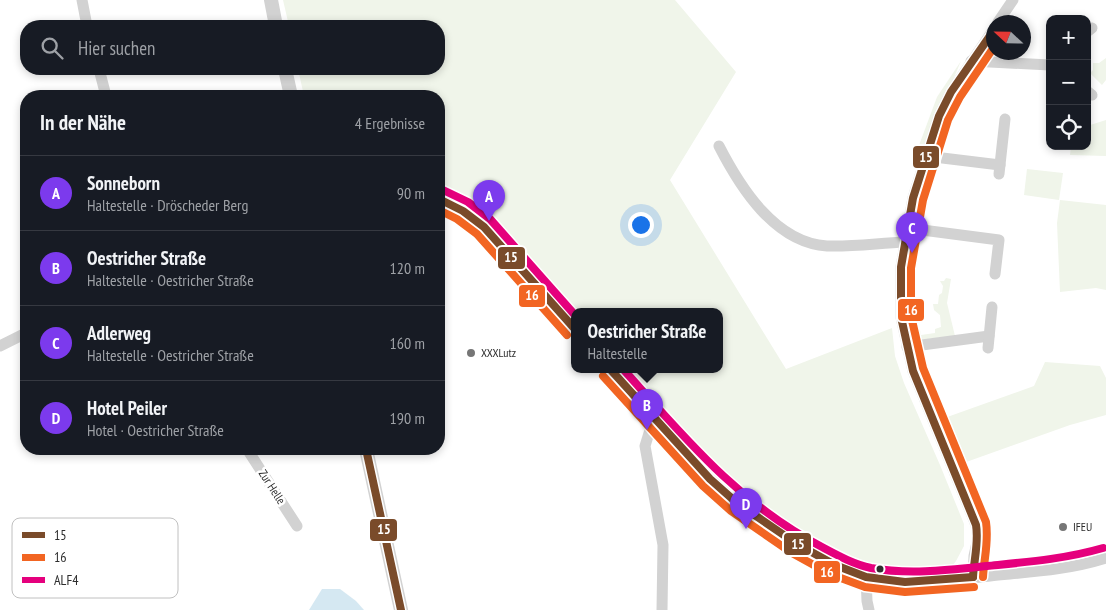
<!DOCTYPE html>
<html lang="de">
<meta charset="utf-8">
<style>
body{margin:0;font-family:"PT Sans Narrow",sans-serif;background:#242831;color:#f1f3f6}
.controls{position:absolute;right:15px;top:15px;display:grid;overflow:hidden;border-radius:10px;box-shadow:0 2px 8px #0003}
.controls button{width:45px;height:45px;display:grid;place-items:center;padding:0;border:0;border-bottom:1px solid #363941;background:#171b24;color:#f1f3f6;font:25px sans-serif}
.compass{position:absolute;left:986px;top:15px;width:45px;height:45px;border-radius:50%;background:#171b24;box-shadow:0 2px 8px #0003;rotate:292deg}
.you{position:absolute;left:640px;top:224px;width:18px;height:18px;margin:-12px;border:4px solid #fff;border-radius:50%;background:#1a73e8;box-shadow:0 0 0 8px #1a73e833}
.badge{display:grid;place-items:center;width:32px;height:32px;border-radius:50%;background:#7c3aed;color:#fff;font-size:16px;font-weight:700}
.pin{position:absolute;translate:-50% -41px;filter:drop-shadow(0 1px 2px #0008)}
.pin::after{content:'';position:absolute;top:26px;width:18px;height:15px;background:inherit;clip-path:polygon(0 0,100% 0,50% 100%)}
.popup{position:absolute;left:571px;top:308px;width:152px;height:65px;box-sizing:border-box;display:grid;place-content:center;border-radius:10px;background:#171b24;filter:drop-shadow(0 1px 4px #0005);font-size:16px;white-space:nowrap;color:#9ea1a6}
.popup b{font-size:19px;color:#f1f3f6}
.popup::after{content:'';position:absolute;left:50%;top:100%;margin-left:-10px;border:10px solid transparent;border-top-color:#171b24}
.list{margin:0;padding:0;list-style:none}
h2{display:flex;justify-content:space-between;align-items:center;height:65px;margin:0;padding:0 20px;font-size:21px}
h2 small{font-size:16px;font-weight:400;color:#9ea1a6}
.list li{display:grid;grid-template-columns:32px 1fr auto;gap:15px;align-items:center;box-sizing:border-box;height:75px;padding:0 20px;border-top:1px solid #363941}
.list b{display:block;font-size:19px;white-space:nowrap}
.list p{margin:0;font-size:16px;white-space:nowrap;color:#9ea1a6}
.list em{font-size:16px;font-style:normal;color:#9ea1a6}
.icon{flex:none;width:28px;height:28px;fill:none;stroke:currentColor;stroke-width:2;stroke-linecap:round;stroke-linejoin:round}
.map{position:relative;flex:none;width:1106px;height:610px;overflow:hidden}
.search{position:absolute;background:#171b24;box-shadow:0 2px 8px #0003;left:20px;top:20px;width:425px;height:55px;display:flex;align-items:center;gap:12px;box-sizing:border-box;padding:0 18px;border-radius:20px;color:#9ea1a6;font-size:19px}
.panel{position:absolute;background:#171b24;box-shadow:0 2px 8px #0003;left:20px;top:90px;width:425px;height:365px;border-radius:20px}
.map>svg:first-child{display:block}
.green{fill:#f0f5ea}
.water{fill:#d5e8f2}
.lines{fill:none;stroke-linecap:round;stroke-linejoin:round}
.minor{stroke:#d2d2d2;stroke-width:11}
.tertiary{stroke:#d2d2d2;stroke-width:14}
.bus-1-casing{stroke:#fff;stroke-width:11}
.bus-2-casing{stroke:#fff;stroke-width:11}
.bus-3-casing{stroke:#fff;stroke-width:11}
.bus-1{stroke:#7a4b2a;stroke-width:8}
.bus-2{stroke:#f26522;stroke-width:8}
.bus-3{stroke:#e5007d;stroke-width:8}
.poi-dot{fill:#767676;stroke:#fff;stroke-width:2}
.bus-dot{fill:#2d2d2d;stroke:#fff;stroke-width:2}
.labels{text-anchor:middle;stroke-width:5;stroke-linejoin:round;paint-order:stroke}
.poi-label{font-size:12px;fill:#2d2d2d;stroke:#fff;text-anchor:start}
.street-label{font-size:12px;fill:#2d2d2d;stroke:#fff}
.key{fill:#fff;stroke:#c0c0c0;stroke-width:1}
.key-label{font-size:14px;fill:#2d2d2d}
.line-badge{stroke:#fff;stroke-width:2}
.badge-label{font-size:14px;text-anchor:middle;font-weight:bold;fill:#fff}
</style>
<div class="map">
<svg width="1106" height="610" viewBox="0 0 1106 610">
<rect width="100%" height="100%" fill="#fff"/>
<g class="green">
<path d="M283,0h392l61,72 -66,108 116,189 106,-41 3,28 9,27 36,82 24,59v22l-8,15 -6,8 -21,2 -65,-8 -47,-18 -47,-26 -49,-38 -42,-44 -60,-68h101v-58h-146v8l-90,-102 -40,-26 -5,-2v-93h-135l-6,-27h141v-43h-150z"/>
<path d="M1106,58v22l-4,5 -12,-12 3,-3v-7h6z"/>
<path d="M961,61l-8,19 -21,41 -12,35h-5l22,-59z"/>
<path d="M1106,120v36l-36,-1 1,-9h16v-20z"/>
<path d="M1027,169l36,4 -4,27 -35,-5z"/>
<path d="M1060,200l46,5v85l-10,-2 -36,4 -3,-69z"/>
<path d="M946,278l5,1 -4,24 8,33 -37,4 -3,-3 -2,-8 7,1 1,5 14,-2v-4l6,-2 -1,-12 -6,-5 -1,-6h5l1,-9 3,-2 1,-7 -3,-5h4z"/>
<path d="M1045,362l55,4 6,12v37l-36,10 -115,41 -19,-45 98,-35z"/>
</g>
<path class="water" d="M322,589h18l16,12 8,9h-55z"/>
<g class="lines">
<g class="minor">
<path d="M82,0l5,26"/>
<path d="M998,22l15,-22"/>
<path d="M1087,32l5,-4"/>
<path d="M971,61l79,4"/>
<path d="M99,69l7,27"/>
<path d="M1087,91l5,4"/>
<path d="M719,146c21,41 56,97 108,100 26,1 52,-3 78,-4"/>
<path d="M926,156l74,9"/>
<path d="M999,174l6,-55"/>
<path d="M439,199c17,6 31,16 45,28l90,101"/>
<path d="M907,228l92,12 -4,34"/>
<path d="M0,346l26,-13"/>
<path d="M907,347l82,-11"/>
<path d="M988,348l4,-41"/>
<path d="M610,369c33,37 64,75 99,109 30,29 65,54 101,74 18,9 36,20 56,25 39,9 84,3 124,-1 39,-4 79,-6 116,-18"/>
<path d="M649,433l-4,13 18,99 -1,65"/>
<path d="M247,449l50,77"/>
<path d="M866,577l1,24 2,9"/>
<path d="M973,577l1,-21 4,-18 -2,-13 -63,-154 -12,-54v-50l12,-69 26,-82 12,-24 43,-63"/>
</g>
<g class="tertiary">
<path d="M271,0l5,26"/>
<path d="M285,69l6,27"/>
<path d="M366,449l35,161"/>
</g>
<defs>
<g id="bus-1">
<path d="M439,199l24,12 21,16 90,101"/>
<path d="M610,369l100,110 27,24 60,41 38,21 31,12 39,5 68,-5"/>
<path d="M366,449l35,161"/>
<path d="M973,577c1,-18 6,-35 3,-52l-63,-154 -12,-54v-50l12,-69 26,-82 12,-24 43,-62"/>
</g>
<g id="bus-2">
<path d="M439,210l18,9 20,15 90,101"/>
<path d="M603,376l100,110 28,25 61,42 38,21 35,13 40,5 69,-5"/>
<path d="M983,577c1,-19 6,-35 3,-55l-63,-154 -12,-52v-48l12,-68 25,-80 12,-23 34,-50"/>
</g>
<g id="bus-3">
<path d="M443,190l25,12 22,17 84,95"/>
<path d="M623,369c61,68 116,135 199,178 15,8 31,17 49,21 38,7 78,2 116,-2 40,-4 78,-7 116,-18"/>
</g>
</defs>
<use href="#bus-1" class="bus-1-casing"/>
<use href="#bus-2" class="bus-2-casing"/>
<use href="#bus-3" class="bus-3-casing"/>
<use href="#bus-1" class="bus-1"/>
<use href="#bus-2" class="bus-2"/>
<use href="#bus-3" class="bus-3"/>
</g>
<g class="poi-dot">
<circle cx="471" cy="353" r="5"/>
<circle cx="1063" cy="527" r="5"/>
</g>
<circle class="bus-dot" cx="880" cy="569" r="4.5"/>
<g class="labels">
<g class="poi-label">
<text x="481" y="357">XXXLutz</text>
<text x="1073" y="531">IFEU</text>
</g>
<g class="street-label">
<text transform="translate(272 487) rotate(57)" y="4">Zur Helle</text>
</g>
</g>
<rect x="12" y="518" width="166" height="80" rx="8" class="key"/>
<rect x="22" y="532" width="23" height="6" fill="#7a4b2a"/>
<rect x="22" y="554" width="23" height="7" fill="#f26522"/>
<rect x="22" y="577" width="23" height="6" fill="#e5007d"/>
<g class="key-label">
<text x="54" y="540">15</text>
<text x="54" y="562">16</text>
<text x="54" y="585">ALF4</text>
</g>
<g class="line-badge">
<rect x="912" y="145" width="28" height="24" rx="5" fill="#7a4b2a"/>
<rect x="497" y="246" width="29" height="24" rx="5" fill="#7a4b2a"/>
<rect x="518" y="284" width="28" height="24" rx="5" fill="#f26522"/>
<rect x="897" y="298" width="28" height="24" rx="5" fill="#f26522"/>
<rect x="369" y="518" width="29" height="24" rx="5" fill="#7a4b2a"/>
<rect x="783" y="532" width="29" height="24" rx="5" fill="#7a4b2a"/>
<rect x="813" y="560" width="28" height="24" rx="5" fill="#f26522"/>
</g>
<g class="badge-label">
<text x="926" y="162">15</text>
<text x="511" y="262">15</text>
<text x="532" y="300">16</text>
<text x="911" y="315">16</text>
<text x="384" y="534">15</text>
<text x="798" y="549">15</text>
<text x="827" y="577">16</text>
</g>
</svg>
<div class="controls">
<button>+</button>
<button>−</button>
<button><svg class="icon" aria-label="locate" viewBox="0 0 24 24"><circle cx="12" cy="12" r="6"/><path d="M12 2v4M12 18v4M2 12h4M18 12h4"/></svg></button>
</div>
<svg class="compass" viewBox="-18 -18 36 36"><path d="M0-13l5 13h-10z" fill="#e53935"/><path d="M0 13l5-13h-10z" fill="#9ea1a6"/></svg>
<div class="you"></div>
<div class="pin badge" style="left:489px;top:221px">A</div>
<div class="pin badge" style="left:647px;top:430px">B</div>
<div class="popup"><b>Oestricher Straße</b>Haltestelle</div>
<div class="pin badge" style="left:912px;top:253px">C</div>
<div class="pin badge" style="left:746px;top:529px">D</div>
<div class="search"><svg class="icon" aria-label="search" viewBox="0 0 24 24"><circle cx="10" cy="10" r="6"/><path d="M15 15l6 6"/></svg>Hier suchen</div>
<section class="panel">
<h2>In der Nähe<small>4 Ergebnisse</small></h2>
<ul class="list">
<li><span class="badge">A</span><div><b>Sonneborn</b><p>Haltestelle · Dröscheder Berg</p></div><em>90 m</em></li>
<li><span class="badge">B</span><div><b>Oestricher Straße</b><p>Haltestelle · Oestricher Straße</p></div><em>120 m</em></li>
<li><span class="badge">C</span><div><b>Adlerweg</b><p>Haltestelle · Oestricher Straße</p></div><em>160 m</em></li>
<li><span class="badge">D</span><div><b>Hotel Peiler</b><p>Hotel · Oestricher Straße</p></div><em>190 m</em></li>
</ul>
</section>
</div>
